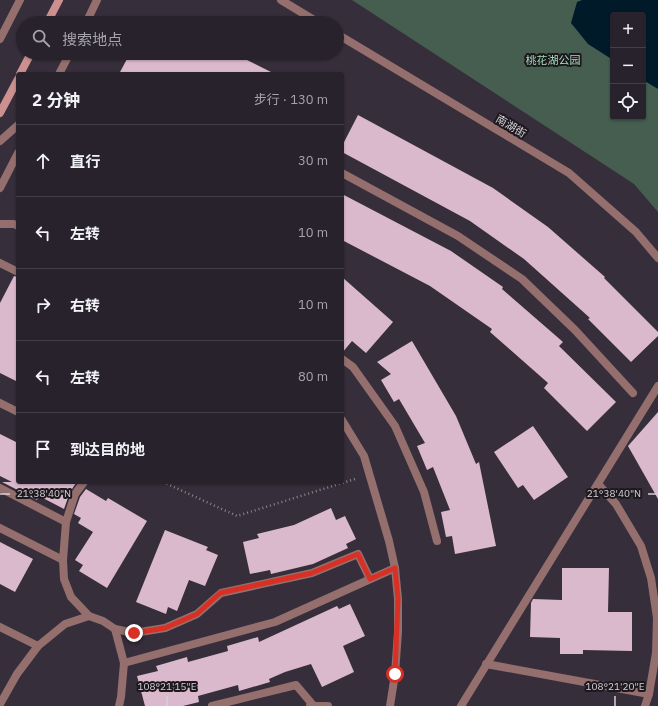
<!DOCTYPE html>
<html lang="zh">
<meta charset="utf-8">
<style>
body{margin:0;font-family:"IBM Plex Sans","Noto Sans SC",sans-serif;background:#342f38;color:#f1f3f6}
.controls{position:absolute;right:12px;top:12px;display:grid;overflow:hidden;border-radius:4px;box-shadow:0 1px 3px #0004}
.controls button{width:36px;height:36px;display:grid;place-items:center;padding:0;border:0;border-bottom:1px solid #443f48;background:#28222c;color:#f1f3f6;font:20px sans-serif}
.stop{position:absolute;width:12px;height:12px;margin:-9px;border:3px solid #d93025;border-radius:50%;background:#fff}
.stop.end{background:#d93025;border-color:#fff;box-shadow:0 1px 4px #0008}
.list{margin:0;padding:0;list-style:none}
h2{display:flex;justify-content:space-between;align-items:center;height:52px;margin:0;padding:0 16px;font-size:17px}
h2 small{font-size:13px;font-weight:400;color:#a5a4a9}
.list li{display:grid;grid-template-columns:26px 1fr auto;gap:12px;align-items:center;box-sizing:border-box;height:72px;padding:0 16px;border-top:1px solid #443f48}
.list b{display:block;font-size:15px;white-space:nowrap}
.list em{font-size:13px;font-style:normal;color:#a5a4a9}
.icon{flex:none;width:22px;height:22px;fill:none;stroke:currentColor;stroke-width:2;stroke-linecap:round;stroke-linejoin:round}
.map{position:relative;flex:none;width:658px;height:706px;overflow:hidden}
.search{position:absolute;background:#28222c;box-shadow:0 1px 3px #0004;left:16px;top:16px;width:328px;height:44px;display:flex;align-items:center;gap:10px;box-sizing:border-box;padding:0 14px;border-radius:22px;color:#a5a4a9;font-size:15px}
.panel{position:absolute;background:#28222c;box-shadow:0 1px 3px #0004;left:16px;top:72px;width:328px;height:412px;border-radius:4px}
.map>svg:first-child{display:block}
.green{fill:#455e4f;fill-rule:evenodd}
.water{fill:#001a2a}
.building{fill:#dbb9cd}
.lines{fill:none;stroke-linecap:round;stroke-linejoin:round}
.path{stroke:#8c858f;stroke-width:2.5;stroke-dasharray:1 3;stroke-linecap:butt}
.lane{stroke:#946f6d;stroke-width:8}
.street{stroke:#946f6d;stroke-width:8}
.secondary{stroke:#cc908f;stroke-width:8}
.route{stroke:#d93025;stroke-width:5}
.ticks{fill:none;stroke:#d5cfd7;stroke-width:1.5}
.labels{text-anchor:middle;stroke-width:4;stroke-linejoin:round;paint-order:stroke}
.park-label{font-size:11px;fill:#a2dcb9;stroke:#1c181d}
.street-label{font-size:11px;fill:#d5cfd7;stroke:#1c181d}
.ticks-label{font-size:10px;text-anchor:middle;fill:#d5cfd7;stroke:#1c181d;stroke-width:4;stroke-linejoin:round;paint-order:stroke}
</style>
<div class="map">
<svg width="658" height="706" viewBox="0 0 658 706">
<rect width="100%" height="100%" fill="#362e3a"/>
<path class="green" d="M352,0h306v212l-24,-28zM613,15h30v102h-30z"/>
<path class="water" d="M582,0h76v89l-15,-9v-65h-30v45l-25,-16 -17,-21 6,-21z"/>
<g class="building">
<path d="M140,53h93l42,21h-156l9,-17z"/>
<path d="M358,115l135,73 55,39 57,50 -1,1 54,54v4l-27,26 -43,-43 2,-1 -66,-59 -54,-38 -128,-69v-6z"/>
<path d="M342,194l109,57 52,36 -1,2 61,53 -4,4 57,56 -29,29 -43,-43 4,-5 -58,-51 2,-3 -62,-43 -88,-46z"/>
<path d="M14,276l4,1v105l-18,-9v-70z"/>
<path d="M342,277l51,45 -27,31 -14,-12 -10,12z"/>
<path d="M412,341l44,75 20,48 3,-2 17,84 -41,8 -3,-18 -6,1 -5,-25 9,-2 -17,-43 -6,3 -10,-24 8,-3 -26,-44 -5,3 -13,-22 10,-6 -14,-12z"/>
<path d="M658,412v87l-30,-53z"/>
<path d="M533,426l35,51 -34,23 -11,-15 -5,3 -24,-36z"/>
<path d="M0,434l18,9v39h56l2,1 -6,9 -6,17 -25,-13 -2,4 -35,-18h10l-12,-6z"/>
<path d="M86,489l20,12 2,-3 39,23 -40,67 -28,-17 4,-6 -8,-5 18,-28 -15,-9 3,-5 -7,-4 6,-17z"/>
<path d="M331,508l5,12 9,-4 11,23 -10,5 2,4 -35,16 -42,10 -1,-4 -20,4 -7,-32 16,-4 -2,-4 37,-9z"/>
<path d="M165,530l43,17 -2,3 12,5 -13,31 -16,-6 -12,31 -9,-4 -2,7 -30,-12z"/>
<path d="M0,542l33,17 -18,33 -15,-8z"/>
<path d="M562,568h47l-1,44h24v39l-49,-1v4h-23v-16l-30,-1 1,-34 2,-4 29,1z"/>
<path d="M350,604l15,32 -22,10 11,26 -32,15 -11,-23 -26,8 -16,7 1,3 -31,9 -1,-6 -40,11 1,6 -16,4h-38l-8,-30 21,-5 -2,-5 31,-9 1,5 40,-11 -1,-5 31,-9 1,5 78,-36 2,3z"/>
</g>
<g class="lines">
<path class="path" d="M163,482l74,34 118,-37"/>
<g class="lane">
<path d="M342,173l116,63 64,43 53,51 58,63"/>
<path d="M0,224h14l4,2"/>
<path d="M0,263l18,9"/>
<path d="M342,359l11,8 42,59 29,66 13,49"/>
<path d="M0,403l18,9"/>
<path d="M342,420l22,36 25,85 6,27 3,31v33l-3,42 -5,32"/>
<path d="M84,482l-9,12 -9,28 -3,38 1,19 7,18 18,19 14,5 12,8 19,4 31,-5 32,-14 24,-21 91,-20 46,-19 12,25"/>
<path d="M598,484l18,20 25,42 10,32 6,40 -1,35 -7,41 -4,12"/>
<path d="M0,488l66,34"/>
<path d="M0,528l63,32"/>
<path d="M0,627l38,19"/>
<path d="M115,629l9,34 -3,34 -2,9"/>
<path d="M124,663l151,-41 120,-54"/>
<path d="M486,664l163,30"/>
<path d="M0,704l17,-30 21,-28 27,-22 24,-8"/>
<path d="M212,706l84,-21 17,20"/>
<path d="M310,706h18"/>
<path d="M461,706l197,-320"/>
</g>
<g class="street">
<path d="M281,0l38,23"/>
<path d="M86,23l11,-23"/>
<path d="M337,34l232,139 67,59 22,26"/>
<path d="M0,39l20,-39"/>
<path d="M59,74l11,-21"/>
<path d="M0,141l18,-16"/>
<path d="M0,188l18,-35"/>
</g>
<g class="secondary">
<path d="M47,23l12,-23"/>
<path d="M20,74l11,-21"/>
<path d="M0,113l18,-34"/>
</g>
</g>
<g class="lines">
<path class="route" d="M134,633l31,-5 32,-14 23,-21 92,-20 46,-19 12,25 25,-11 3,31 -3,75"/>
</g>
<path class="ticks" d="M0,494h10M648,494h10M167,696v10M615,696v10"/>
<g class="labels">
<g class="park-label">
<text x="553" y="64">桃花湖公园</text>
</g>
<g class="street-label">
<text transform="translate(511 126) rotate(31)" y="4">南湖街</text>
</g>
</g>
<g class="ticks-label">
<text x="44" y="497">21°38'40"N</text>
<text x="614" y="497">21°38'40"N</text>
<text x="167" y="690">108°21'15"E</text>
<text x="615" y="690">108°21'20"E</text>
</g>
</svg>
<div class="controls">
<button>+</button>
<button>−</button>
<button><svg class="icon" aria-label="locate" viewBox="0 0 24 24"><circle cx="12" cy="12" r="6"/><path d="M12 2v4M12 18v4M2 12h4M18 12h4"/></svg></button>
</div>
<div class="stop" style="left:395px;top:674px"></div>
<div class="stop end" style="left:134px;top:633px"></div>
<div class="search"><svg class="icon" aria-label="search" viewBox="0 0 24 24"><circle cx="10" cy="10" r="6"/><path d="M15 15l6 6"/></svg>搜索地点</div>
<section class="panel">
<h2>2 分钟<small>步行 · 130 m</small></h2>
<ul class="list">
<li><svg class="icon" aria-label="ahead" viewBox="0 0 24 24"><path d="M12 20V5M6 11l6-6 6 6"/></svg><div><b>直行</b></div><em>30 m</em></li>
<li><svg class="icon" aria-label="left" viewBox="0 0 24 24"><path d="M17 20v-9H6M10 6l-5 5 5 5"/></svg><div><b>左转</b></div><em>10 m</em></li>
<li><svg class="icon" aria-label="right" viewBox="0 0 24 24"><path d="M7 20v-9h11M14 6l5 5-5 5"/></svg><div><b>右转</b></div><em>10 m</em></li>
<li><svg class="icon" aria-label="left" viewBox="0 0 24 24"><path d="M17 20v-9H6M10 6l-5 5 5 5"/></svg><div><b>左转</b></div><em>80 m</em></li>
<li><svg class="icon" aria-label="arrive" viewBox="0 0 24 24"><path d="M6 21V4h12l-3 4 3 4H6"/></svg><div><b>到达目的地</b></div></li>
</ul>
</section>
</div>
